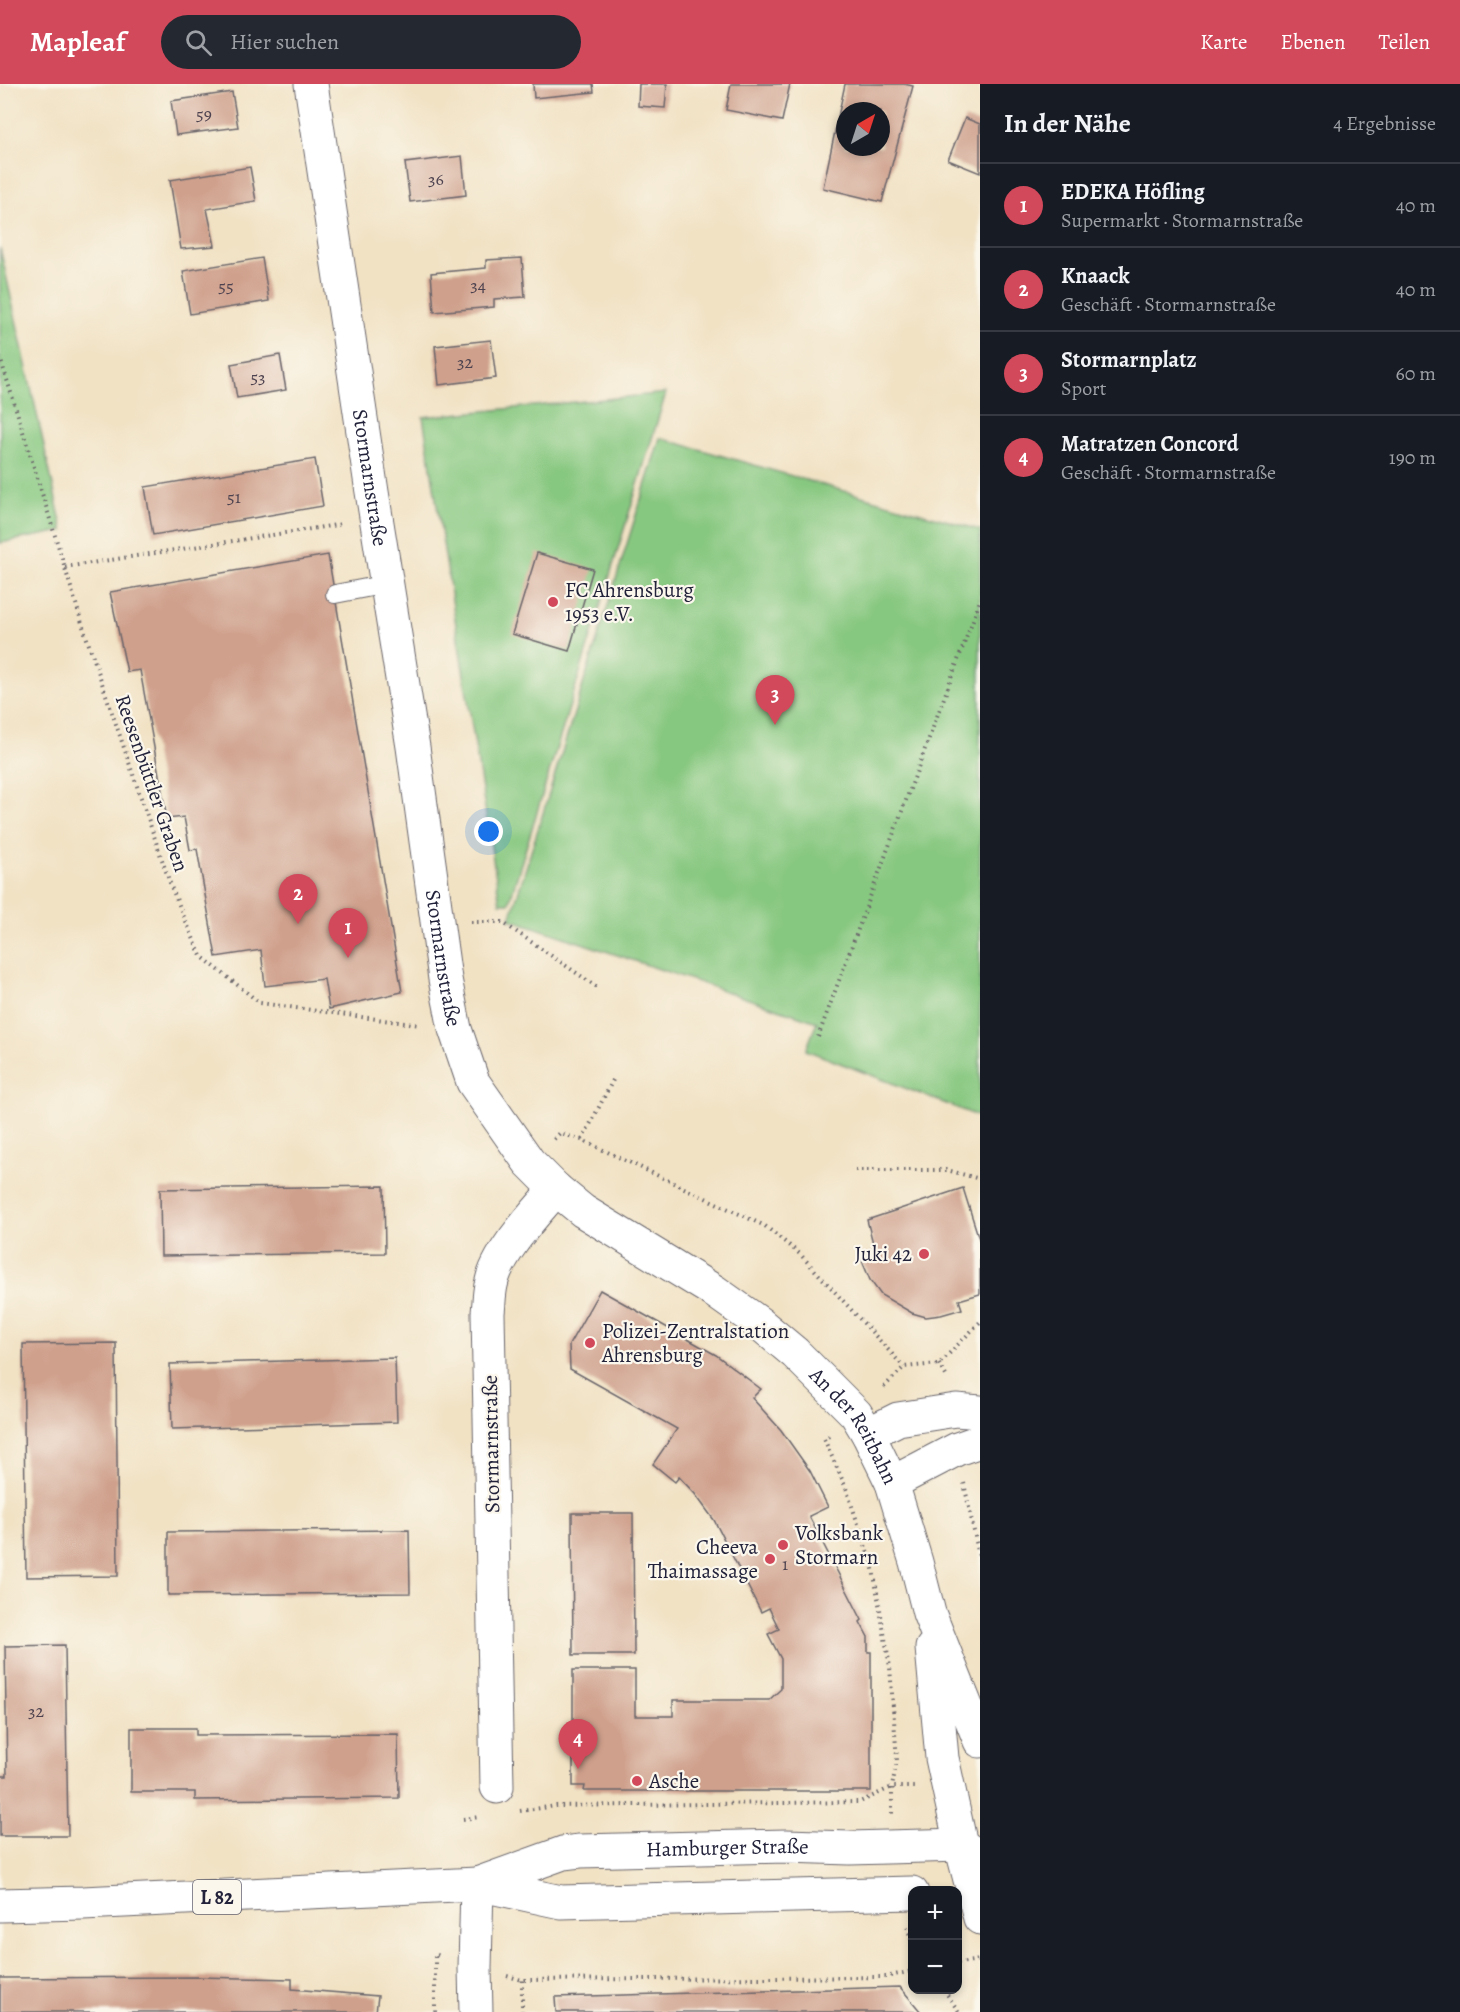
<!DOCTYPE html>
<html lang="de">
<meta charset="utf-8">
<style>
body{margin:0;font-family:Alegreya,serif;background:#242831;color:#f1f3f6}
.controls{position:absolute;right:18px;bottom:18px;display:grid;overflow:hidden;border-radius:12px;box-shadow:0 3px 9px #0003}
.controls button{width:54px;height:54px;display:grid;place-items:center;padding:0;border:0;border-bottom:2px solid #363941;background:#171b24;color:#f1f3f6;font:30px sans-serif}
.compass{position:absolute;left:836px;top:18px;width:54px;height:54px;border-radius:50%;background:#171b24;box-shadow:0 3px 9px #0003;rotate:39deg}
.you{position:absolute;left:489px;top:748px;width:21px;height:21px;margin:-15px;border:4px solid #fff;border-radius:50%;background:#1a73e8;box-shadow:0 0 0 9px #1a73e833}
.badge{display:grid;place-items:center;width:39px;height:39px;border-radius:50%;background:#d1495b;color:#fff;font-size:20px;font-weight:700}
.pin{position:absolute;translate:-50% -50px;filter:drop-shadow(0 2px 3px #0008)}
.pin::after{content:'';position:absolute;top:32px;width:21px;height:18px;background:inherit;clip-path:polygon(0 0,100% 0,50% 100%)}
.list{margin:0;padding:0;list-style:none}
h2{display:flex;justify-content:space-between;align-items:center;height:78px;margin:0;padding:0 24px;font-size:26px}
h2 small{font-size:20px;font-weight:400;color:#9ea1a6}
.list li{display:grid;grid-template-columns:39px 1fr auto;gap:18px;align-items:center;box-sizing:border-box;height:84px;padding:0 24px;border-top:2px solid #363941}
.list b{display:block;font-size:22px;white-space:nowrap}
.list p{margin:0;font-size:20px;white-space:nowrap;color:#9ea1a6}
.list em{font-size:20px;font-style:normal;color:#9ea1a6}
.icon{flex:none;width:33px;height:33px;fill:none;stroke:currentColor;stroke-width:2;stroke-linecap:round;stroke-linejoin:round}
.map{position:relative;flex:none;width:980px;height:1928px;overflow:hidden}
header{display:flex;align-items:center;gap:36px;box-sizing:border-box;height:84px;padding:0 30px;background:#d1495b;color:#fff}
header strong{font-size:28px}
nav{display:flex;gap:33px;margin-inline-start:auto;font-size:21px}
.search{width:420px;height:54px;background:#242831;display:flex;align-items:center;gap:15px;box-sizing:border-box;padding:0 21px;border-radius:33px;color:#9ea1a6;font-size:22px}
main{display:flex}
aside{flex:1;background:#171b24}
.map>svg:first-child{display:block}
.green{fill:#87c880;stroke:#54755e;stroke-width:1.5}
.building{fill:#cfa08c;fill-rule:evenodd}
.lines{fill:none;stroke-linecap:round;stroke-linejoin:round}
.lane-casing{stroke:#6a656b;stroke-width:20}
.street-casing{stroke:#6a656b;stroke-width:35}
.secondary-casing{stroke:#6a656b;stroke-width:35}
.primary-casing{stroke:#6a656b;stroke-width:35}
.path{stroke:#6a656b;stroke-width:4;stroke-dasharray:1.5 4.5;stroke-linecap:butt}
.lane{stroke:#fff;stroke-width:18}
.street{stroke:#fff;stroke-width:33}
.secondary{stroke:#fff;stroke-width:33}
.primary{stroke:#fff;stroke-width:33}
.poi-dot{fill:#d1495b;stroke:#fbf7ec;stroke-width:2}
.labels{text-anchor:middle;stroke-width:4.5;stroke-linejoin:round;paint-order:stroke}
.number-label{font-size:18px;fill:#4d424f}
.shield{fill:#fbf7ec;stroke:#636270;stroke-width:1.5}
.shield-label{font-size:20px;font-weight:bold;fill:#22223b}
.street-label{font-size:21px;fill:#22223b;stroke:#fbf7ec}
.poi-label{font-size:21px;fill:#22223b;stroke:#fbf7ec;text-anchor:start}
</style>
<header>
<strong>Mapleaf</strong>
<div class="search"><svg class="icon" aria-label="search" viewBox="0 0 24 24"><circle cx="10" cy="10" r="6"/><path d="M15 15l6 6"/></svg>Hier suchen</div>
<nav><a>Karte</a><a>Ebenen</a><a>Teilen</a></nav>
</header>
<main>
<div class="map">
<svg width="980" height="1928" viewBox="0 0 980 1928">
<rect width="100%" height="100%" fill="#fbf7ec"/>
<filter id="ink" filterUnits="userSpaceOnUse"><feTurbulence type="fractalNoise" baseFrequency=".0167" numOctaves="2"/><feDisplacementMap in="SourceGraphic" scale="12" xChannelSelector="R" yChannelSelector="G"/><feConvolveMatrix kernelMatrix="1 2 1 2 8 2 1 2 1" color-interpolation-filters="sRGB"/></filter>
<filter id="wash" filterUnits="userSpaceOnUse"><feTurbulence type="fractalNoise" baseFrequency=".008" numOctaves="4" result="noise"/><feDisplacementMap in="SourceGraphic" scale="24" xChannelSelector="R" yChannelSelector="G"/><feGaussianBlur stdDeviation="1.35" result="paint"/><feColorMatrix in="noise" values="0 0 0 0 0 0 0 0 0 0 0 0 0 0 0 0 0 1.4 0 .05"/><feComposite in="paint" operator="in"/></filter>
<g filter="url(#wash)">
<rect width="100%" height="100%" fill="#f1e2c4"/>
<g class="green">
<path d="M0,164l63,283 -63,12z"/>
<path d="M666,309l-157,510h-9l-77,-486z"/>
<path d="M660,354l320,92v587l-174,-67 11,-28 -307,-103z"/>
</g>
<g id="blocks">
<g class="building">
<path d="M533,0h60l1,8 -60,6z"/>
<path d="M639,0h28l-2,24 -27,-2z"/>
<path d="M731,0h59l-8,37 -56,-11z"/>
<path d="M845,0h59l9,2 -31,116 -59,-14zM845,27h36v36h-36z"/>
<path d="M232,8l6,35 -62,8 -5,-34z"/>
<path d="M965,34l15,6v49l-32,-13z"/>
<path d="M462,72l4,39 -56,7 -5,-39z"/>
<path d="M250,83l6,34 -49,8 8,37 -34,3 -11,-69z"/>
<path d="M262,174l7,43 -79,13 -7,-43z"/>
<path d="M522,174l3,39 -31,2v8l-60,5 -3,-39 55,-5v-8z"/>
<path d="M491,256l5,38 -57,7 -4,-39z"/>
<path d="M280,271l6,35 -49,8 -6,-34z"/>
<path d="M315,375l8,47 -170,29 -8,-48z"/>
<path d="M537,469l56,16 -24,82 -57,-17z"/>
<path d="M328,471l74,437 -73,17 -5,-30 -59,7 -4,-36 -45,7 -19,-108 -7,1 -6,-33 -17,2 -27,-149 -13,2 -17,-80z"/>
<path d="M384,1102l1,67 -224,3 -1,-67z"/>
<path d="M963,1104l17,54v52l-21,6 3,9 -21,6 -15,2 -14,-4 -31,-18 -11,-15 -10,-24 15,-5 -8,-31z"/>
<path d="M600,1206l116,65 45,34 -9,9 29,32 29,41 18,36 -19,9 53,104 -2,2 8,15v15h3v139h-287l1,-5h-12v-116h62v46h38v-16h96l12,-11v-30l-13,-25 11,-5 -10,-21 -8,4 -47,-92 -19,-26 -16,-17 -4,5 -22,-18 24,-35 -107,-60 -1,-24z"/>
<path d="M116,1259l2,233 -92,1 -3,-233z"/>
<path d="M395,1274l2,64 -225,7 -2,-65z"/>
<path d="M572,1429h61l1,142h-61z"/>
<path d="M409,1446l1,63 -242,2v-63z"/>
<path d="M65,1561l3,191h-68v-60h7l-2,-130z"/>
<path d="M131,1644h65v7l202,-1 1,64 -204,2v-8h-64z"/>
<path d="M198,1893l94,2v10l86,7 -2,16h-376v-34z"/>
<path d="M900,1903l21,25h-365l-1,-15z"/>
</g>
</g>
</g>
<g filter="url(#ink)">
<use href="#blocks" fill-opacity="0" stroke="#6a656b" stroke-width="1.5"/>
<g class="lines">
<defs>
<path id="lane" d="M335,510l52,-10"/>
<g id="street">
<path d="M497,1703l-9,-474c1,-9 1,-19 3,-28 6,-32 44,-71 65,-96"/>
<path d="M476,1928l-1,-44 2,-84"/>
</g>
<g id="secondary">
<path id="s1" d="M311,0l61,408 41,255 32,232 10,50 18,53 56,80 27,27 27,22 131,80 45,32 36,30 61,61 12,20 24,49 24,79 13,51 51,128"/>
<path d="M868,1350l30,-15 58,-9 24,2"/>
<path d="M892,1399l65,-34 23,-8"/>
<path d="M932,1564l10,110 19,87"/>
</g>
<g id="primary">
<path d="M961,1761l19,73"/>
<path id="s2" d="M477,1800l86,-31 17,-2 206,-5 64,2 111,-3 19,12"/>
<path d="M0,1821l83,-2 394,-19 84,18 351,-9"/>
</g>
</defs>
<use href="#lane" class="lane-casing"/>
<use href="#street" class="street-casing"/>
<use href="#secondary" class="secondary-casing"/>
<use href="#primary" class="primary-casing"/>
<g class="path">
<path d="M0,273l85,276 87,256 29,67 59,47 160,22"/>
<path d="M65,483l278,-43"/>
<path d="M471,838h31l98,67"/>
<path d="M818,953l162,-436"/>
<path d="M554,1055l6,-6 22,7 183,86 35,28 104,113"/>
<path d="M582,1056l31,-60"/>
<path d="M855,1086h92l33,9"/>
<path d="M939,1280l9,15"/>
<path d="M884,1303l20,-20 35,-3 41,-42"/>
<path d="M829,1352l-5,3 22,49 27,81 17,98 7,93 -5,27v27"/>
<path d="M964,1399l16,78"/>
<path d="M520,1727l36,-5 304,-4 32,-15h22"/>
<path d="M463,1735l17,-2"/>
<path d="M907,1843l5,14"/>
<path d="M958,1879l22,-3"/>
<path d="M507,1892l15,4 364,-3 26,-6"/>
<path d="M944,1906l15,22"/>
<path d="M435,1928v-58l7,3"/>
<path d="M522,1928v-32"/>
</g>
<use href="#lane" class="lane"/>
<use href="#street" class="street"/>
<use href="#secondary" class="secondary"/>
<use href="#primary" class="primary"/>
</g>
</g>
<g class="poi-dot">
<circle cx="553" cy="518" r="6"/>
<circle cx="924" cy="1170" r="6"/>
<circle cx="590" cy="1259" r="6"/>
<circle cx="783" cy="1461" r="6"/>
<circle cx="770" cy="1475" r="6"/>
<circle cx="637" cy="1697" r="6"/>
</g>
<g class="labels">
<g class="number-label">
<text x="204" y="36">59</text>
<text x="436" y="101">36</text>
<text x="478" y="207">34</text>
<text x="226" y="208">55</text>
<text x="465" y="284">32</text>
<text x="258" y="299">53</text>
<text x="234" y="419">51</text>
<text x="785" y="1486">1</text>
<text x="36" y="1633">32</text>
</g>
<rect class="shield" x="193" y="1796" width="48" height="34" rx="4.5"/>
<g class="shield-label">
<text x="217" y="1820">L 82</text>
</g>
<g class="street-label">
<text dy="7" stroke="none"><textPath href="#s1" startOffset="398">Stormarnstraße</textPath></text>
<text transform="translate(152 699) rotate(71)" y="7">Reesenbüttler Graben</text>
<text dy="7" stroke="none"><textPath href="#s1" startOffset="884">Stormarnstraße</textPath></text>
<text dy="7" stroke="none"><textPath href="#s1" startOffset="1533">An der Reitbahn</textPath></text>
<text transform="translate(491 1360) rotate(-91)" y="7">Stormarnstraße</text>
<text dy="7" stroke="none"><textPath href="#s2" startOffset="256">Hamburger Straße</textPath></text>
</g>
<g class="poi-label">
<text x="565" y="513">FC Ahrensburg<tspan x="565" dy="24">1953 e.V.</tspan></text>
<text x="912" y="1177" text-anchor="end">Juki 42</text>
<text x="602" y="1254">Polizei-Zentralstation<tspan x="602" dy="24">Ahrensburg</tspan></text>
<text x="795" y="1456">Volksbank<tspan x="795" dy="24">Stormarn</tspan></text>
<text x="758" y="1470" text-anchor="end">Cheeva<tspan x="758" dy="24">Thaimassage</tspan></text>
<text x="649" y="1704">Asche</text>
</g>
</g>
</svg>
<div class="controls">
<button>+</button>
<button>−</button>
</div>
<svg class="compass" viewBox="-18 -18 36 36"><path d="M0-13l5 13h-10z" fill="#e53935"/><path d="M0 13l5-13h-10z" fill="#9ea1a6"/></svg>
<div class="you"></div>
<div class="pin badge" style="left:348px;top:874px">1</div>
<div class="pin badge" style="left:298px;top:840px">2</div>
<div class="pin badge" style="left:775px;top:641px">3</div>
<div class="pin badge" style="left:578px;top:1685px">4</div>
</div>
<aside>
<h2>In der Nähe<small>4 Ergebnisse</small></h2>
<ul class="list">
<li><span class="badge">1</span><div><b>EDEKA Höfling</b><p>Supermarkt · Stormarnstraße</p></div><em>40 m</em></li>
<li><span class="badge">2</span><div><b>Knaack</b><p>Geschäft · Stormarnstraße</p></div><em>40 m</em></li>
<li><span class="badge">3</span><div><b>Stormarnplatz</b><p>Sport</p></div><em>60 m</em></li>
<li><span class="badge">4</span><div><b>Matratzen Concord</b><p>Geschäft · Stormarnstraße</p></div><em>190 m</em></li>
</ul>
</aside>
</main>
